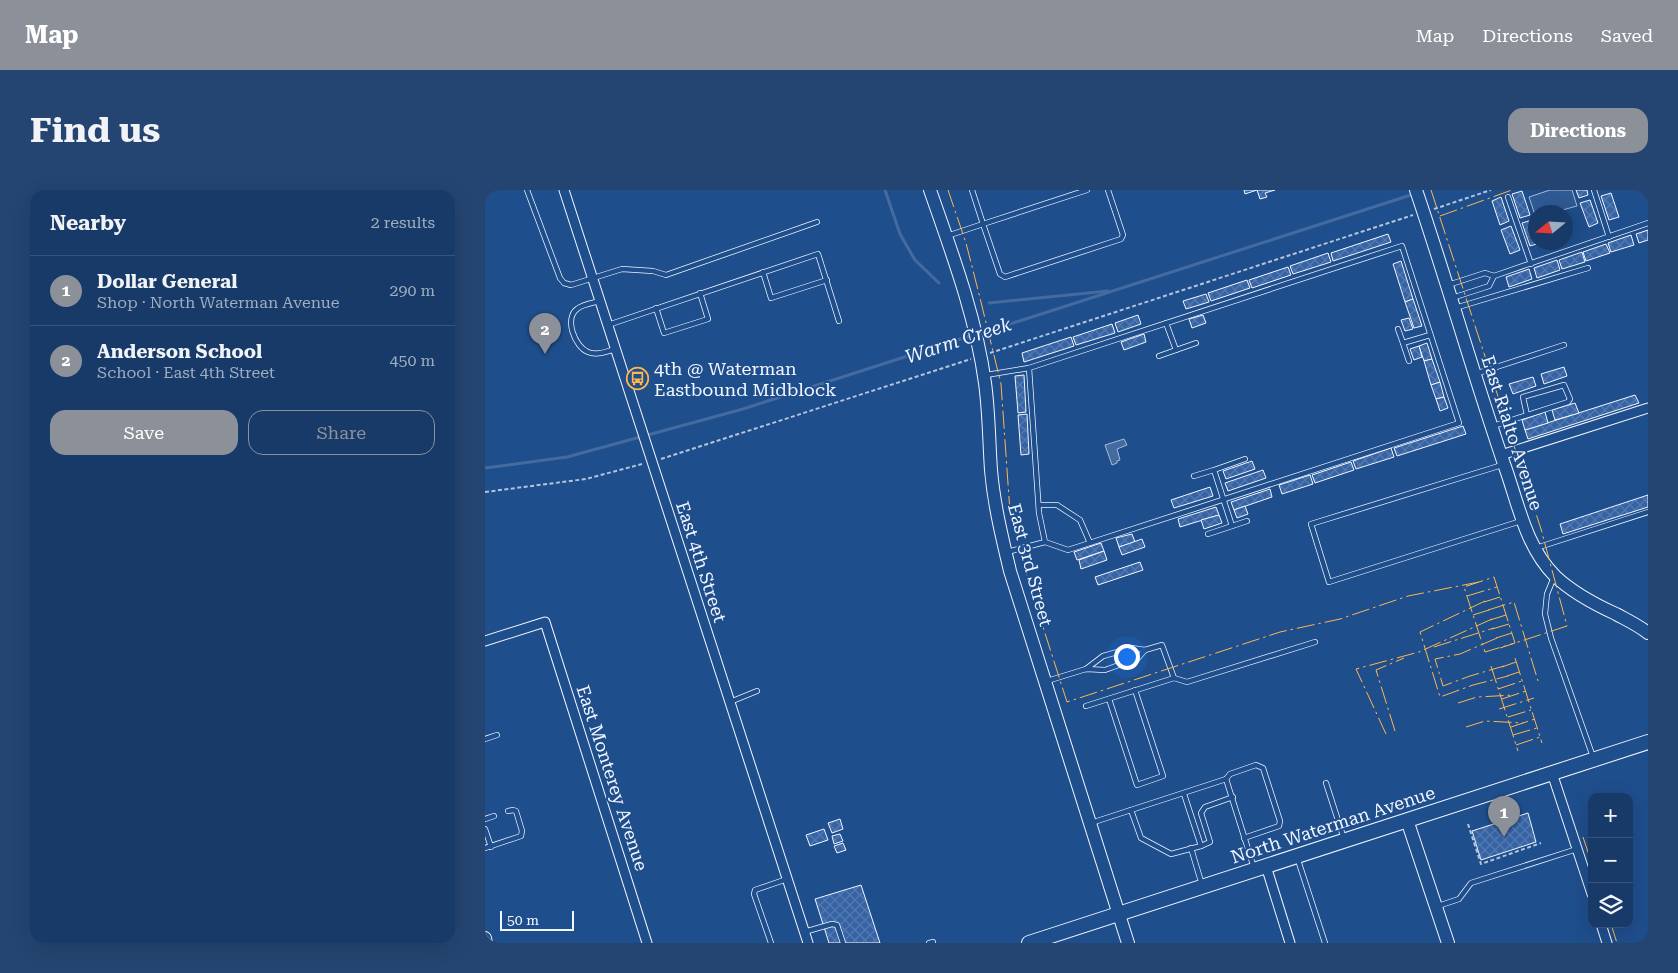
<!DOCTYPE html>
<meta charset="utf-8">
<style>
body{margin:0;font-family:"Roboto Serif",serif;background:#244571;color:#f1f3f6}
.controls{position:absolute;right:15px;bottom:15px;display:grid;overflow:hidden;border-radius:10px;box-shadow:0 5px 20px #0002}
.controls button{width:45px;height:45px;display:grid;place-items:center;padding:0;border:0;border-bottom:1px solid #36547d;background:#173a69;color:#f1f3f6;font:25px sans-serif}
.compass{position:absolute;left:1043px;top:15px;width:45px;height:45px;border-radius:50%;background:#173a69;box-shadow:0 5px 20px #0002;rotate:252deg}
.scale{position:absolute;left:15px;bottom:12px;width:74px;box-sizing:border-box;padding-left:5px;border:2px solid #f2f6ff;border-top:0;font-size:14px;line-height:18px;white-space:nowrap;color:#f2f6ff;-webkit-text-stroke:4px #1f4e8c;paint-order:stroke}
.you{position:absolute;left:641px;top:466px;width:18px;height:18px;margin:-12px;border:4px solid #fff;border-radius:50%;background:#1a73e8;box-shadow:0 0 0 8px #1a73e833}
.badge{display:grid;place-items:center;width:32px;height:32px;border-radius:50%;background:#8c9099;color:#fff;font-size:16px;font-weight:700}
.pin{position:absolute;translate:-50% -41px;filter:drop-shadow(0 1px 2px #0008)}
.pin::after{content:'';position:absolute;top:26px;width:18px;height:15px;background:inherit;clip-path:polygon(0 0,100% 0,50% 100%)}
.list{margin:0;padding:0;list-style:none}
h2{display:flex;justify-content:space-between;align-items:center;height:65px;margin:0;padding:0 20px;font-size:21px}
h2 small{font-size:16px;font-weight:400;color:#9eadc0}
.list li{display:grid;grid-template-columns:32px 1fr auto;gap:15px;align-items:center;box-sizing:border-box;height:70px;padding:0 20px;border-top:1px solid #36547d}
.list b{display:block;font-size:19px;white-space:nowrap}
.list p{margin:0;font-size:16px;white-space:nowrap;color:#9eadc0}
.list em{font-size:16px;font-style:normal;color:#9eadc0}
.actions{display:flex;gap:10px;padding:15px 20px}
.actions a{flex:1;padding:11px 0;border:1px solid #8c9099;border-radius:15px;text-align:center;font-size:18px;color:#8c9099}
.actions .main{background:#8c9099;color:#fff}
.icon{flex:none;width:28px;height:28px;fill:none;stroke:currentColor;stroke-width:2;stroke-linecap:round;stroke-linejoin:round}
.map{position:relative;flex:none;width:1163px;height:753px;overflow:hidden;border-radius:15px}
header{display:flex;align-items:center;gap:30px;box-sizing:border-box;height:70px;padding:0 25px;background:#8c9099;color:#fff}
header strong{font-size:24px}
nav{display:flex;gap:28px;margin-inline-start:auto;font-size:18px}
.intro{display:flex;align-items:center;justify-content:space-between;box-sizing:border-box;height:120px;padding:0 30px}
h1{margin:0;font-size:35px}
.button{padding:12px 22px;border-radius:15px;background:#8c9099;color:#fff;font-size:18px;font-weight:700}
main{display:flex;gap:30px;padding:0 30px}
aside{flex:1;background:#173a69;border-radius:15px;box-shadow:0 5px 20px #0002}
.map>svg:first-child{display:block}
.built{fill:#305b95;stroke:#a8bbd7}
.water{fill:#446ba0;stroke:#a8bbd7}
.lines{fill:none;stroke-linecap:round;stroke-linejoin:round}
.stream{stroke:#446ba0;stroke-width:3}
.building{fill:url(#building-cross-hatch);stroke:#f2f6ff}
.lane-casing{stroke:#f2f6ff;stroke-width:6}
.street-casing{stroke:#f2f6ff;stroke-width:11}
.secondary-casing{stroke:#f2f6ff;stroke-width:14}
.primary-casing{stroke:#f2f6ff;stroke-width:16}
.path{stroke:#b3c4dc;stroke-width:2;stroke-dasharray:4 2.5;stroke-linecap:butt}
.lane{stroke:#1f4e8c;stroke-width:4.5}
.street{stroke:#1f4e8c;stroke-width:9}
.secondary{stroke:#1f4e8c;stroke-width:12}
.primary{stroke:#1f4e8c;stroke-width:14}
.power{stroke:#ffb74d;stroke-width:1;stroke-dasharray:18 4 2.5 4;stroke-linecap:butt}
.labels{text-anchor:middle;stroke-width:4;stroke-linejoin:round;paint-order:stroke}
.poi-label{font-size:18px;fill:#f2f6ff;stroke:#1f4e8c;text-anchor:start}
.street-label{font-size:18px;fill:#f2f6ff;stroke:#1f4e8c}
.water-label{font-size:19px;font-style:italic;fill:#f2f6ff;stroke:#1f4e8c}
</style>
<header>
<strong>Map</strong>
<nav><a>Map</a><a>Directions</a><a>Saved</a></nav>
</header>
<div class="intro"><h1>Find us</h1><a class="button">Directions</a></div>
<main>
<aside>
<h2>Nearby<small>2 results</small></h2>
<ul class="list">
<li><span class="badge">1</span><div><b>Dollar General</b><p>Shop · North Waterman Avenue</p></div><em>290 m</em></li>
<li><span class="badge">2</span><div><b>Anderson School</b><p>School · East 4th Street</p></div><em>450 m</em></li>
</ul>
<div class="actions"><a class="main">Save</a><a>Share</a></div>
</aside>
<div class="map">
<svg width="1163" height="753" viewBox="0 0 1163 753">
<defs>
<pattern id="building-cross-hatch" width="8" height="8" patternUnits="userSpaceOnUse" patternTransform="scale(1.25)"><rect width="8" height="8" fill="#3563a3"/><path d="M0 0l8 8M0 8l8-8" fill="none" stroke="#537ab1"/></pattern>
</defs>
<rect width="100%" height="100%" fill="#1f4e8c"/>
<path class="built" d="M1065,0h22l5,16 -22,6h-20v3l-6,-18z"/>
<path class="water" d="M639,249l3,6 -10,4 3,11 -3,1v2l-5,2 -7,-20z"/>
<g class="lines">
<g class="stream">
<path d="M400,0l15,44 15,26 24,23"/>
<path d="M504,113l119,-12"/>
<path d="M494,144l435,-140"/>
<path d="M0,278l82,-11 176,-48 230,-74"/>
</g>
</g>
<g class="building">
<path d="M759,0h31l-10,3 2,4 -7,2 -3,-9 -12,4z"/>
<path d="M1091,0h11l1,5 -9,3z"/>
<path d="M1037,1l8,24 -10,3 -8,-24z"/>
<path d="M1126,3l8,24 -10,3 -8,-24z"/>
<path d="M1016,7l8,24 -9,4 -8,-24z"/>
<path d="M1105,10l8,23 -9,4 -9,-24z"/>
<path d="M1047,30l3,11v11l5,1 -10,3 -8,-23z"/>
<path d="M1026,36l9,24 -10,4 -9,-24z"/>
<path d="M1163,40v10l-9,3 -3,-9z"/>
<path d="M903,44l3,8 -58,19 -2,-8z"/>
<path d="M1146,45l3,10 -23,7 -3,-9z"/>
<path d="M1121,54l4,9 -24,8 -3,-9z"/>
<path d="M1097,62l3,10 -23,7 -3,-9z"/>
<path d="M843,63l3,9 -38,12 -3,-8z"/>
<path d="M1072,70l3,10 -23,8 -3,-10z"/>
<path d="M916,71l12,38 -8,3 -12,-38z"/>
<path d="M803,77l3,8 -39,13 -3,-8z"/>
<path d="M1044,79l3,10 -23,8 -3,-10z"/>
<path d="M762,90l3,8 -39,13 -3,-8z"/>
<path d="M721,104l3,8 -23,7 -3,-8z"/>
<path d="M928,109l9,27 -8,2 -9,-26z"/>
<path d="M653,125l3,9 -23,8 -3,-9z"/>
<path d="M718,125l3,8 -14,5 -3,-9z"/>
<path d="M924,128l4,11 -8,2 -4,-11z"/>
<path d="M627,134l3,9 -39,12 -3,-8z"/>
<path d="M659,144l2,8 -22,8 -3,-8z"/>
<path d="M586,147l3,9 -50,16 -2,-9z"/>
<path d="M942,153l5,16 -8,2 -5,-15z"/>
<path d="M934,156l3,11 -8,3 -4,-11z"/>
<path d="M947,169l8,23 -9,3 -7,-24z"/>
<path d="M1079,177l3,9 -23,8 -3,-10z"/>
<path d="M539,185l2,37 -8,1 -3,-37z"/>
<path d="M1048,187l3,9 -23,8 -4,-10z"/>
<path d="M955,192l4,15 -8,2 -5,-14z"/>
<path d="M1150,205l4,8 -111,36 -3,-9z"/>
<path d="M959,207l4,11 -8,3 -4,-12z"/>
<path d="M1090,213l4,10 -24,7 -3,-10z"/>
<path d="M1060,222l3,11 -23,7 -3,-10z"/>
<path d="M542,224l2,40 -8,1 -3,-40z"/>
<path d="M978,236l3,8 -69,22 -3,-8z"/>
<path d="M906,258l3,9 -38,12 -3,-8z"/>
<path d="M767,271l3,8 -29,10 -3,-8z"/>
<path d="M866,272l3,8 -39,13 -3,-8z"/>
<path d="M778,280l3,8 -38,13 -3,-8z"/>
<path d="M825,285l3,9 -31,10 -3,-9z"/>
<path d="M725,297l3,9 -39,12 -3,-8z"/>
<path d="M785,299l2,8 -38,13 -3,-8z"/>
<path d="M1163,305v12l-85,27 -3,-10z"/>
<path d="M760,316l3,8 -11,4 -3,-8z"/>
<path d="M731,317l3,8 -39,12 -2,-8z"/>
<path d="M734,325l3,8 -18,6 -3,-9z"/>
<path d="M647,344l3,8 -16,5 -3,-9z"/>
<path d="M657,349l3,8 -23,8 -3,-8z"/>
<path d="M616,353l3,8 -27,9 -3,-8z"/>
<path d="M619,361l3,9 -26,9 -2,-9z"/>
<path d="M655,372l3,8 -45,15 -3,-8z"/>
<path d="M1043,623l8,29 -55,18 -9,-29z"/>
<path d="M355,629l3,10 -11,4 -4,-10z"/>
<path d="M339,639l4,11 -18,6 -4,-11z"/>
<path d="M355,644l3,7 -9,3 -2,-8z"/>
<path d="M358,653l3,7 -9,3 -3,-7z"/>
<path d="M376,695l19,58h-51l-14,-44z"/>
</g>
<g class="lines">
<defs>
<g id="lane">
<path d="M42,0l33,88 4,5 7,2 51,-16 31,2 13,4 151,-53"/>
<path d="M602,0l-104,34 17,50 5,3 116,-38 2,-4 -15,-45"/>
<path d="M1109,0l15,47"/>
<path d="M1023,7l23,67"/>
<path d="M462,46l36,-12 -11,-34"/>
<path d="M278,82l8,26 56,-18"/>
<path d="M963,95l37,-12 9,3 154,-53"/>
<path d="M967,108l37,-12 5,-10"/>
<path d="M115,111c-7,2 -17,3 -23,8 -13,10 -2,38 11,43 9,4 19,-1 28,-3"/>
<path d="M171,118l8,25 44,-14 -8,-26"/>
<path d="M970,118l133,-40"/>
<path d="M123,135l210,-71 21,67"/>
<path d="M913,139l5,14"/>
<path d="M691,160l20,-7"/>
<path d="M674,166l17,-6 -10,-27"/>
<path d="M924,171l-6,-18 27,-8"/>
<path d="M990,184l89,-29"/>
<path d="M501,185l43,-7"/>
<path d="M1008,236l75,-24 2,-3 -6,-14 -41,12 4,18"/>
<path d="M1017,275l-191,59 18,58 192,-61"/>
<path d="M709,286l20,-6"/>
<path d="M554,315h18l23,15 10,23"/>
<path d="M747,336l15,-5"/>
<path d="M723,344l24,-8 -18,-56 31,-11"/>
<path d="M1051,358l112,-36"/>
<path d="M522,362l38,-10 23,8 391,-127 -57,-177 -373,122 10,145 6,29"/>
<path d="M1069,387l-7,17 -2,20 6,24 42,119"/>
<path d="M689,488l13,4 128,-40"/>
<path d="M562,491l39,-12 19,1 33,-12 7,-8"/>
<path d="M624,509l28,86 26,-9 -28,-86"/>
<path d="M245,512l27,-11"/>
<path d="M601,516l88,-28 -12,-33 -17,5 -13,-2 -29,8 -17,13"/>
<path d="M0,549l12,-4"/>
<path d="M741,589l28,89"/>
<path d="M841,593l18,56"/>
<path d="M646,620l10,28 30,16 30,-8 -17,-52"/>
<path d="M0,629l9,-3"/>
<path d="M606,633l126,-41 9,-3 4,-5 26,-9 7,3 17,53 -1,5 -35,12"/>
<path d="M0,639l6,18"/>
<path d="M716,656l9,-4 -9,-29 4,-6 28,-10"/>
<path d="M0,658l36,-12 1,-5 -6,-20 -3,-1 -5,1"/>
<path d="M706,658l11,37"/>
<path d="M812,667l28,86"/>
<path d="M953,716l21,-7 12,-16 106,-34"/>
<path d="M319,742l28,-8 5,1 6,18"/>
<path d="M286,753l-17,-49 1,-4 32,-11"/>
<path d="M444,753l4,-1"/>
</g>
<g id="street">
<path d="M79,0l244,753"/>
<path d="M1016,265l147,-47"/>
<path d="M0,451l60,-19 102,321"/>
<path d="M1067,583l40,121"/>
<path d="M781,676l24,77"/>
<path d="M1116,734l6,19"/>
</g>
<g id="secondary">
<path d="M445,0c22,63 46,127 55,193 4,29 4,58 6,87 3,35 11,67 19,101l118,372"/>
<path d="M931,0c31,91 57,183 88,274 14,38 21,82 51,112 18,17 39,28 61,38 11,6 22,11 32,19"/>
<path d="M922,630l41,123"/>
<path d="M0,748l1,5"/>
</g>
<path id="primary" d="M544,753l619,-201"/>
</defs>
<use href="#lane" class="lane-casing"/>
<use href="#street" class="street-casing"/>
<use href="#secondary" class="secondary-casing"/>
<use href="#primary" class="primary-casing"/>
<g class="path">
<path d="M949,19l57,-19"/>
<path d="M505,163l423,-138"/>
<path d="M176,269l310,-100"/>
<path d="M0,302l101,-13 56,-15"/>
<path d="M983,634l13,40 60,-21"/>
</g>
<use href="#lane" class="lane"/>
<use href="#street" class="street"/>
<use href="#secondary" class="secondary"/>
<use href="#primary" class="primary"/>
<g class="power">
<path d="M463,0l18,53 14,55 21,86 9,128 18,68 39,122 213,-70 60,-13 68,-23 71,-14"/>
<path d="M946,0l110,339 26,97 -67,22"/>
<path d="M955,26l72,-26"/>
<path d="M1009,387l21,66 -30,9 -21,-65z"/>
<path d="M982,406l30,-9"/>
<path d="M1000,411l-65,31 20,65 33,-12 35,-9"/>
<path d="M999,412l16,-5"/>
<path d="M1003,420l26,-8 24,79"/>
<path d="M988,425l16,-5"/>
<path d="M1005,430l16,-5"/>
<path d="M1007,439l17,-5"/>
<path d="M1011,448l16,-5"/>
<path d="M1012,448l-37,16 -25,5 8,27 27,-10 34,-10"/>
<path d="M949,457l60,-19"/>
<path d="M1030,468l27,85"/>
<path d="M1006,476l27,85"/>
<path d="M1017,477l14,-5"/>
<path d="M1022,486l12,-4"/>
<path d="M1013,499l24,-8"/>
<path d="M1017,509l24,-8"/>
<path d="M973,513l19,-6 37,-2"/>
<path d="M1014,519l35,-11"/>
<path d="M1023,527l23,-7"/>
<path d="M981,537l19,-6 38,2"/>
<path d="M1026,537l24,-8"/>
<path d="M910,541l-19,-61 28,-12"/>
<path d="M901,544l-30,-65 63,-17 73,-33"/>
<path d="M1028,545l24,-7"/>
<path d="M1031,555l24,-8"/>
<path d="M1098,647l9,27"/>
<path d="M1126,734l6,19"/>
</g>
</g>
<defs>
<symbol id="bus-ring" viewBox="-11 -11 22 22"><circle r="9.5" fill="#1f4e8c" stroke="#ffb74d" stroke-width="1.5"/><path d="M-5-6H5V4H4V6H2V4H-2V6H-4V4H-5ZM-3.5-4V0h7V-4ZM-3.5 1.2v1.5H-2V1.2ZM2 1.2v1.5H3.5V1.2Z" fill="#ffb74d"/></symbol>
</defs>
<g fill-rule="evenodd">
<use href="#bus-ring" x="140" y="176" width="25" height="25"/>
</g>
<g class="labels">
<g class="poi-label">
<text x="169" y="185">4th @ Waterman<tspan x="169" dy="21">Eastbound Midblock</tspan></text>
</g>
<g class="street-label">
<text transform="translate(1027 243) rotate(72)" y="6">East Rialto Avenue</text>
<text transform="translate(216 372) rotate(72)" y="6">East 4th Street</text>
<text transform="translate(545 375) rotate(75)" y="6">East 3rd Street</text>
<text transform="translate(127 588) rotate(72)" y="6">East Monterey Avenue</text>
<text transform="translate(848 635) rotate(-18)" y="6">North Waterman Avenue</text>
</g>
<g class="water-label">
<text transform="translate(473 150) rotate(-18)" y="7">Warm Creek</text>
</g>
</g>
</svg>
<div class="controls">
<button>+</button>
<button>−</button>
<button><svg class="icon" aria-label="layers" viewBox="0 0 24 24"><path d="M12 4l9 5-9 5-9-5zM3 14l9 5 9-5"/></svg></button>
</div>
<svg class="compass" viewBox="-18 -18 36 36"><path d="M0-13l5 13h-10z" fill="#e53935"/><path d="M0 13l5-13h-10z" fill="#9eadc0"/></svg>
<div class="scale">50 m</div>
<div class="you"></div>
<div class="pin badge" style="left:1019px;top:647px">1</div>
<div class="pin badge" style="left:60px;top:164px">2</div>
</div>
</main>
